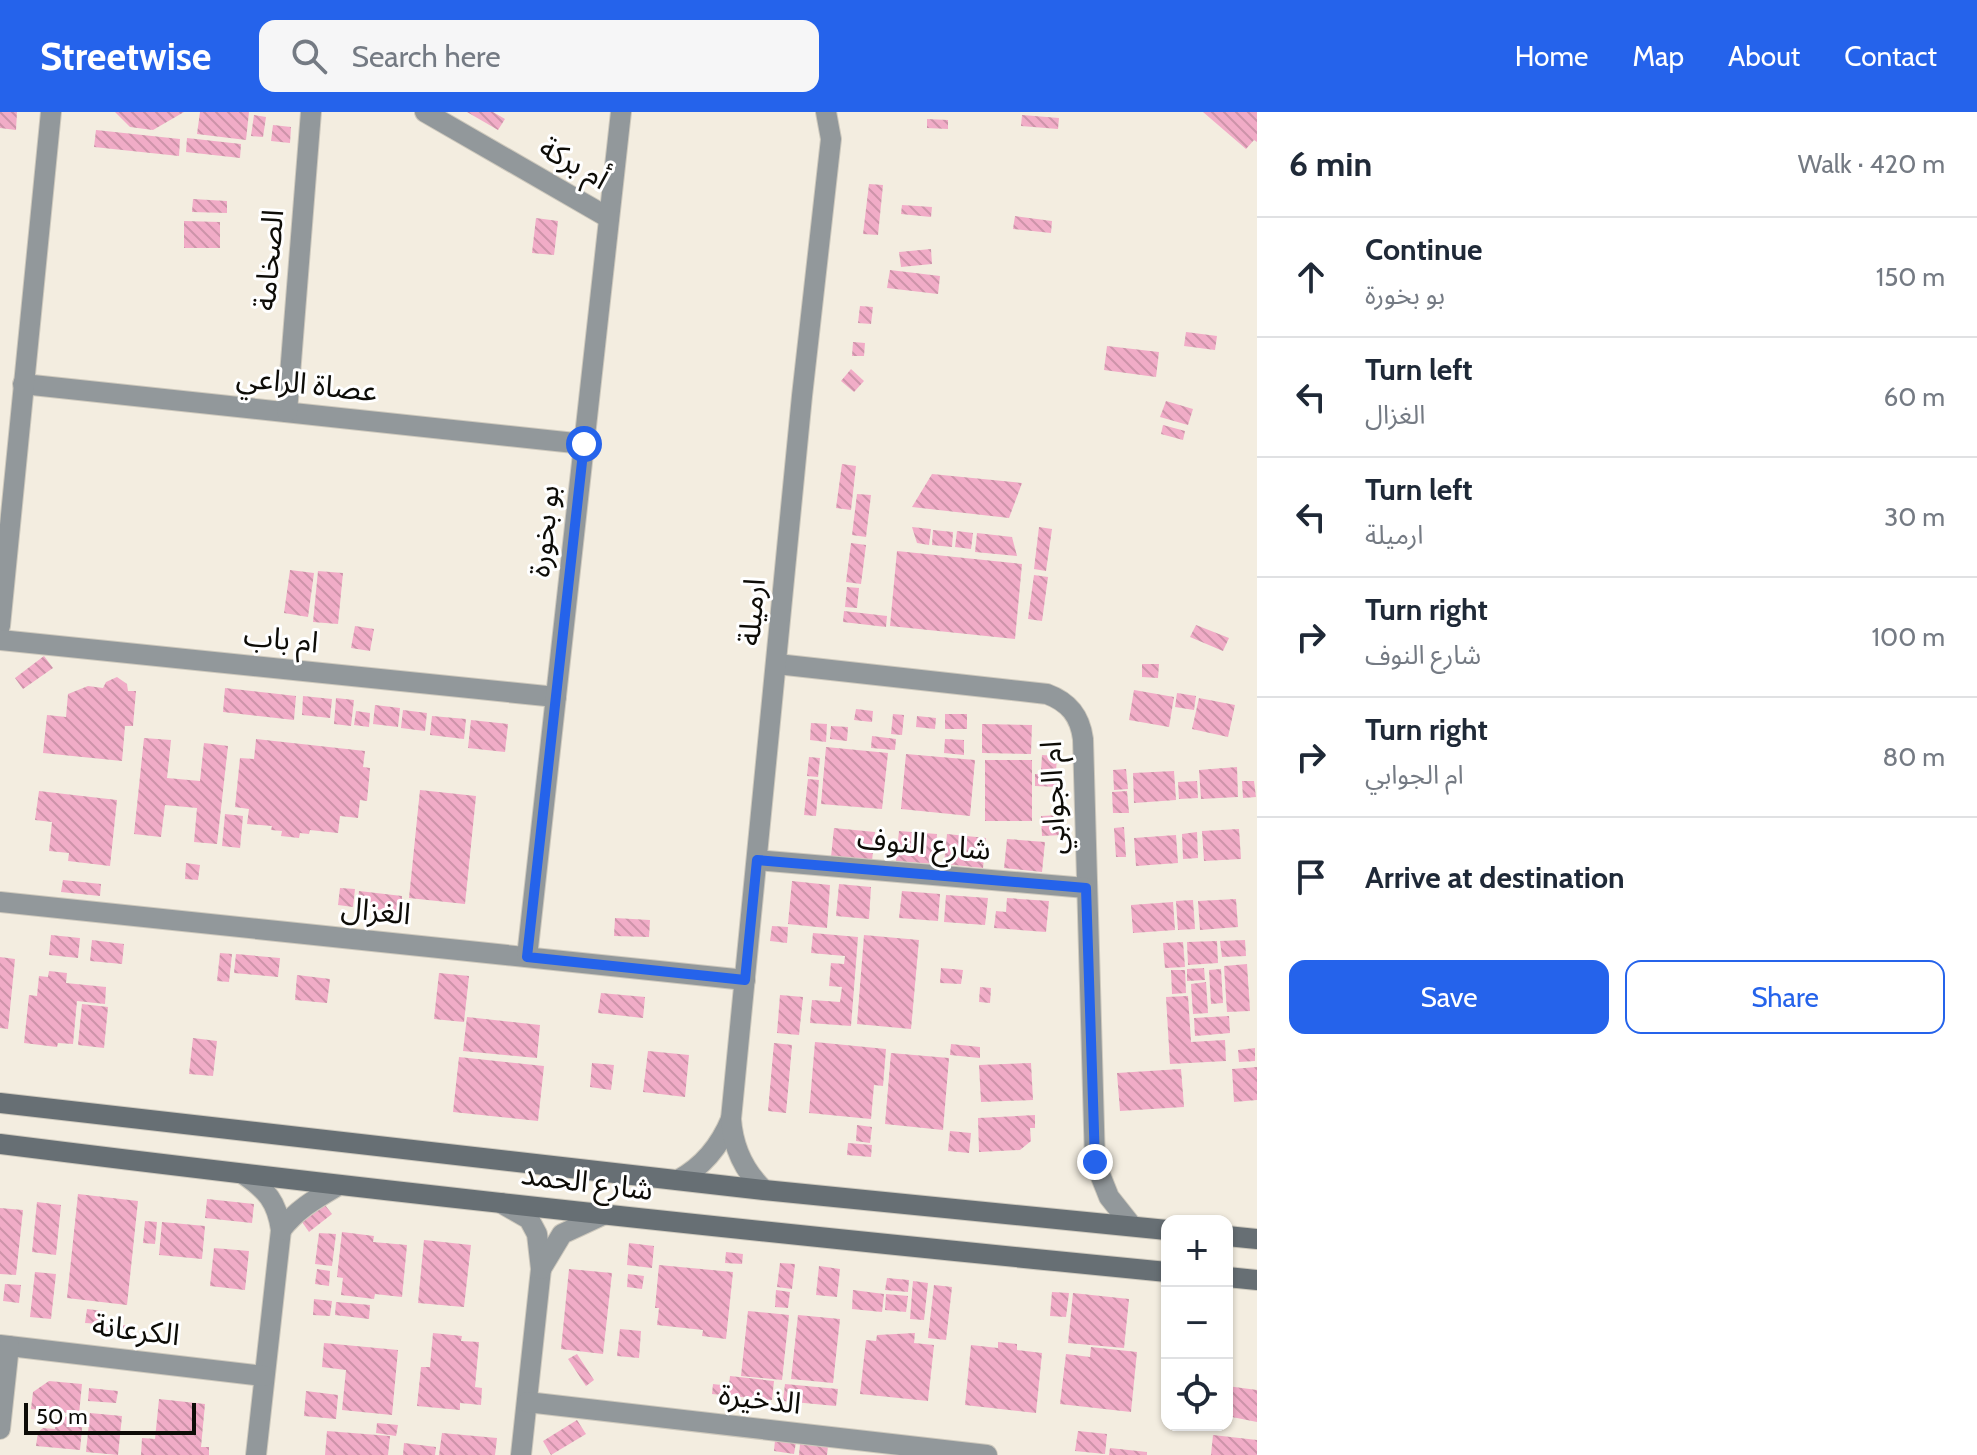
<!DOCTYPE html>
<meta charset="utf-8">
<style>
body{margin:0;font-family:Cabin,"Noto Sans Arabic",sans-serif;background:#f6f6f7;color:#1f2937}
.controls{position:absolute;right:24px;bottom:24px;display:grid;overflow:hidden;border-radius:16px;box-shadow:0 2px 6px #0004}
.controls button{width:72px;height:72px;display:grid;place-items:center;padding:0;border:0;border-bottom:2px solid #e0e1e3;background:#fff;color:#1f2937;font:40px sans-serif}
.scale{position:absolute;left:24px;bottom:20px;width:172px;box-sizing:border-box;padding-left:8px;border:4px solid #0d0c07;border-top:0;font-size:22px;line-height:28px;white-space:nowrap;color:#0d0c07;-webkit-text-stroke:6px #fff;paint-order:stroke}
.stop{position:absolute;width:24px;height:24px;margin:-18px;border:6px solid #2563eb;border-radius:50%;background:#fff}
.stop.end{background:#2563eb;border-color:#fff;box-shadow:0 2px 8px #0008}
.list{margin:0;padding:0;list-style:none}
h2{display:flex;justify-content:space-between;align-items:center;height:104px;margin:0;padding:0 32px;font-size:34px}
h2 small{font-size:26px;font-weight:400;color:#747a83}
.list li{display:grid;grid-template-columns:52px 1fr auto;gap:24px;align-items:center;box-sizing:border-box;height:120px;padding:0 32px;border-top:2px solid #e0e1e3}
.list b{display:block;font-size:30px;white-space:nowrap}
.list p{margin:0;font-size:26px;white-space:nowrap;color:#747a83}
.list em{font-size:26px;font-style:normal;color:#747a83}
.actions{display:flex;gap:16px;padding:24px 32px}
.actions a{flex:1;padding:18px 0;border:2px solid #2563eb;border-radius:16px;text-align:center;font-size:28px;color:#2563eb}
.actions .main{background:#2563eb;color:#fff}
.icon{flex:none;width:44px;height:44px;fill:none;stroke:currentColor;stroke-width:2;stroke-linecap:round;stroke-linejoin:round}
.map{position:relative;flex:none;width:1257px;height:1343px;overflow:hidden}
header{display:flex;align-items:center;gap:48px;box-sizing:border-box;height:112px;padding:0 40px;background:#2563eb;color:#fff}
header strong{font-size:38px}
nav{display:flex;gap:44px;margin-inline-start:auto;font-size:28px}
.search{width:560px;height:72px;background:#f6f6f7;display:flex;align-items:center;gap:20px;box-sizing:border-box;padding:0 28px;border-radius:16px;color:#747a83;font-size:30px}
main{display:flex}
aside{flex:1;background:#fff}
.map>svg:first-child{display:block}
.building{fill:url(#building-back-hatch)}
.lines{fill:none;stroke-linecap:round;stroke-linejoin:round}
.street-casing{stroke:#cec9bd;stroke-width:22}
.secondary-casing{stroke:#cec9bd;stroke-width:22}
.street{stroke:#92989b;stroke-width:20}
.secondary{stroke:#676f74;stroke-width:20}
.route{stroke:#2563eb;stroke-width:10}
.labels{text-anchor:middle;stroke-width:6;stroke-linejoin:round;paint-order:stroke}
.street-label{font-size:30px;fill:#0d0c07;stroke:#fff}
</style>
<header>
<strong>Streetwise</strong>
<div class="search"><svg class="icon" aria-label="search" viewBox="0 0 24 24"><circle cx="10" cy="10" r="6"/><path d="M15 15l6 6"/></svg>Search here</div>
<nav><a>Home</a><a>Map</a><a>About</a><a>Contact</a></nav>
</header>
<main>
<div class="map">
<svg width="1257" height="1343" viewBox="0 0 1257 1343">
<defs>
<pattern id="building-back-hatch" width="6" height="6" patternUnits="userSpaceOnUse" patternTransform="scale(2)"><rect width="6" height="6" fill="#f1acc7"/><path d="M-1 5l2 2M0 0l6 6M5-1l2 2" fill="none" stroke="#cd93a9"/></pattern>
</defs>
<rect width="100%" height="100%" fill="#f3ede0"/>
<g class="building">
<path d="M0,0h17l-1,18 -16,-2z"/>
<path d="M115,0h69l-31,18 -23,-3z"/>
<path d="M200,0h49l-3,28 -49,-6z"/>
<path d="M467,0h26l12,7 -7,11z"/>
<path d="M1203,0h54v30l-3,-2 -8,9z"/>
<path d="M254,3l12,2 -3,20 -12,-1z"/>
<path d="M1022,3l37,3 -1,11 -37,-3z"/>
<path d="M927,7l21,1v9l-21,-1z"/>
<path d="M273,13l18,2 -1,16 -19,-2z"/>
<path d="M96,18l84,9 -1,17 -85,-9z"/>
<path d="M187,26l54,6 -1,14 -54,-6z"/>
<path d="M869,72l14,1 -5,50 -15,-1z"/>
<path d="M193,87l34,2v12l-35,-1z"/>
<path d="M902,93l30,2 -1,10 -30,-3z"/>
<path d="M1015,104l37,5 -1,12 -38,-4z"/>
<path d="M536,106l22,3 -4,34 -22,-2z"/>
<path d="M184,109l36,1v26h-36z"/>
<path d="M931,137l1,15 -31,3 -2,-15z"/>
<path d="M890,158l50,6 -2,18 -51,-6z"/>
<path d="M860,194l13,1 -2,17 -13,-1z"/>
<path d="M1186,220l31,4 -2,14 -31,-4z"/>
<path d="M853,230l12,1 -1,13h-12z"/>
<path d="M1107,234l52,6 -3,25 -52,-7z"/>
<path d="M851,257l13,12 -10,11 -13,-11z"/>
<path d="M1166,289l27,8 -5,16 -28,-8z"/>
<path d="M1163,313l22,6 -2,9 -22,-6z"/>
<path d="M842,352l14,2 -5,44 -15,-2z"/>
<path d="M932,362l90,9 -13,35 -97,-11z"/>
<path d="M857,382l14,1 -5,42 -14,-2z"/>
<path d="M912,415l19,2 -2,16 -12,-2z"/>
<path d="M1039,415l13,2 -6,42 -12,-2z"/>
<path d="M933,418l20,2 -1,15 -20,-2z"/>
<path d="M957,419l16,2 -2,16 -16,-2z"/>
<path d="M977,421l35,4 5,19 -42,-4z"/>
<path d="M851,431l15,2 -5,39 -15,-2z"/>
<path d="M897,439l125,13 -7,75 -125,-13z"/>
<path d="M290,458l24,3 -6,44 -24,-4z"/>
<path d="M318,459l25,2 -5,51 -25,-2z"/>
<path d="M1034,463l14,2 -6,44 -14,-2z"/>
<path d="M847,475l12,1 -2,20 -12,-1z"/>
<path d="M844,499l43,5 -1,11 -43,-5z"/>
<path d="M1196,513l33,13 -6,13 -33,-14z"/>
<path d="M355,514l19,3 -4,22 -19,-3z"/>
<path d="M44,544l9,12 -30,21 -8,-11z"/>
<path d="M1142,552h17l-1,14 -16,-1z"/>
<path d="M117,565l10,7 1,7h8l-3,35h-8l-3,35 -79,-8 4,-38 19,2 2,-23 20,-8 15,2 3,-6z"/>
<path d="M225,576l71,8 -2,24 -71,-8z"/>
<path d="M1134,578l40,7 -5,30 -40,-7z"/>
<path d="M1177,581l19,3 -2,14 -19,-3z"/>
<path d="M303,584l29,3 -2,19 -28,-3z"/>
<path d="M336,586l18,2 -3,26 -17,-2z"/>
<path d="M1199,586l36,7 -7,32 -36,-8z"/>
<path d="M375,593l25,3 -2,19 -25,-3z"/>
<path d="M856,597l17,2 -1,11 -18,-2z"/>
<path d="M403,598l24,3 -2,18 -24,-3z"/>
<path d="M356,599l14,2 -1,14 -15,-2z"/>
<path d="M893,602l11,1 -2,20 -11,-1z"/>
<rect x="945" y="602" width="22" height="15"/>
<path d="M432,604l34,3 -2,20 -34,-4z"/>
<path d="M917,604l19,2 -1,11 -19,-2z"/>
<path d="M471,608l37,4 -3,28 -37,-4z"/>
<path d="M811,611l16,1 -1,18 -16,-2z"/>
<path d="M982,612l50,1 -1,29 -49,-1z"/>
<path d="M831,614l17,1 -1,14 -17,-2z"/>
<path d="M872,624l24,3 -1,11 -24,-2z"/>
<path d="M144,626l27,2 -4,38 33,3 4,-38 24,3 -11,98 -23,-2 3,-34 -32,-3 -4,32 -27,-3z"/>
<path d="M256,627l109,12 -2,16 7,1 -3,33 -7,-1 -2,18 -18,-2 -2,17 -28,-3 -1,4 -9,-1 -1,5 -18,-2 1,-5 -11,-1 1,-4 -25,-2 2,-15 -14,-2 5,-49 14,1z"/>
<path d="M945,627l19,1v15l-20,-2z"/>
<path d="M826,635l62,6 -6,56 -61,-5z"/>
<path d="M906,642l69,6 -5,56 -69,-7z"/>
<path d="M1042,643l15,1 -1,16 -15,-1z"/>
<path d="M809,645l11,1 -2,19 -11,-1z"/>
<rect x="985" y="648" width="47" height="61"/>
<path d="M1237,655l1,30 -37,2 -2,-29z"/>
<path d="M1126,657l2,20 -14,1 -1,-20z"/>
<path d="M1174,659l2,29 -42,3 -1,-30z"/>
<path d="M1035,662h23v13l-23,-1z"/>
<path d="M808,667l11,1 -3,36 -12,-1z"/>
<path d="M1197,669l1,17 -19,1 -1,-17z"/>
<path d="M1242,669h12l2,16 -13,1z"/>
<path d="M420,678l56,6 -11,108 -56,-6z"/>
<path d="M39,679l78,9 -7,66 -42,-5 1,-8 -20,-2 3,-29 -17,-2z"/>
<path d="M1127,679l2,22h-16l-1,-21z"/>
<path d="M225,702l18,2 -3,32 -18,-2z"/>
<path d="M1061,703l1,20 -20,1 -1,-20z"/>
<path d="M1124,715l2,30h-10l-2,-29z"/>
<path d="M834,716l41,4 -3,29 -41,-4z"/>
<path d="M1239,717l2,30 -37,2 -2,-30z"/>
<path d="M899,719l38,3 -2,30 -39,-3z"/>
<path d="M1197,720l1,26 -15,1 -1,-25z"/>
<path d="M947,722l39,4 -3,30 -39,-4z"/>
<path d="M1176,723l2,28 -42,3 -2,-28z"/>
<path d="M1007,727l38,3 -3,30 -38,-4z"/>
<path d="M186,751l14,2 -2,15 -13,-1z"/>
<path d="M63,768l38,4 -1,12 -39,-4z"/>
<path d="M792,769l38,4 -3,43 -39,-4z"/>
<path d="M839,772l32,3 -2,32 -33,-3z"/>
<path d="M340,776l15,1 -2,18 -15,-2z"/>
<path d="M359,779l43,5 -1,16 -44,-5z"/>
<path d="M902,779l38,3 -2,27 -39,-3z"/>
<path d="M946,783l42,3 -3,27 -41,-3z"/>
<path d="M1007,786l42,3 -3,31 -52,-4 2,-17 10,1z"/>
<path d="M1236,787l2,28 -38,3 -2,-29z"/>
<path d="M1193,788l2,29 -17,1 -2,-29z"/>
<path d="M1173,790l2,28 -42,3 -2,-28z"/>
<path d="M615,806l35,2 -1,17 -35,-1z"/>
<path d="M772,814l16,1 -1,16 -17,-2z"/>
<path d="M813,821l45,4 -7,89 -41,-3 2,-23 28,2 2,-15 -13,-1 2,-23 13,1 1,-8 -34,-3z"/>
<path d="M51,823l29,3 -2,20 -29,-3z"/>
<path d="M864,823l55,5 -8,89 -54,-5z"/>
<path d="M92,828l32,4 -2,20 -32,-3z"/>
<path d="M1245,828l1,16 -24,1 -2,-16z"/>
<path d="M1217,829l1,22 -30,2 -1,-23z"/>
<path d="M1183,830l2,25 -20,1 -2,-25z"/>
<path d="M220,841l12,1 -3,28 -12,-1z"/>
<path d="M236,842l44,4 -2,19 -44,-4z"/>
<path d="M0,845l15,2 -7,70 -8,-1z"/>
<path d="M1247,852l3,47 -23,1 -3,-46z"/>
<path d="M941,856l22,2 -2,14 -21,-1z"/>
<path d="M1204,856l1,12 -18,1v-12z"/>
<path d="M1221,857l2,34 -12,1 -2,-34z"/>
<path d="M1171,858h14l1,23 -14,1z"/>
<path d="M49,859l18,2 -1,10 40,4 -1,17 -28,-3 -4,43 -15,-1 -1,4 -33,-4 5,-48 8,1 2,-20 9,1z"/>
<path d="M439,861l30,3 -5,46 -30,-3z"/>
<path d="M297,863l33,4 -3,24 -32,-3z"/>
<path d="M1206,870l2,31 -15,1 -2,-30z"/>
<path d="M980,875l11,1 -1,15 -11,-1z"/>
<path d="M601,881l44,4 -2,21 -45,-5z"/>
<path d="M780,883l23,2 -4,38 -22,-2z"/>
<path d="M1188,884l3,46 34,-2 1,21 -56,3 -4,-67z"/>
<path d="M82,892l26,3 -4,41 -26,-3z"/>
<path d="M1229,904l1,17 -35,3 -1,-18z"/>
<path d="M467,905l73,8 -3,33 -74,-7z"/>
<path d="M193,926l24,3 -4,35 -24,-2z"/>
<path d="M815,930l71,7 -3,37 -9,-1 -3,34 -62,-6z"/>
<path d="M774,931l18,2 -6,68 -18,-2z"/>
<path d="M951,932l29,3v11l-30,-3z"/>
<path d="M1255,936v13l-16,1 -1,-12z"/>
<path d="M648,939l41,4 -4,42 -42,-5z"/>
<path d="M891,941l58,5 -6,72 -58,-6z"/>
<path d="M459,945l85,9 -6,55 -85,-9z"/>
<path d="M592,951l22,2 -3,25 -21,-3z"/>
<path d="M1031,951l2,37 -52,2 -2,-37z"/>
<path d="M1257,955v33l-23,2 -2,-33z"/>
<path d="M1181,957l3,38 -64,4 -3,-38z"/>
<path d="M1035,1003v13h-5l1,13 -11,9 -41,2 -1,-34z"/>
<path d="M857,1013l15,2 -2,16 -14,-2z"/>
<path d="M950,1019l21,2 -2,20 -21,-2z"/>
<path d="M848,1031l24,2 -1,12 -24,-2z"/>
<path d="M78,1082l60,7 -11,104 -60,-7z"/>
<path d="M207,1087l47,5 -2,19 -47,-5z"/>
<path d="M37,1090l24,3 -5,50 -24,-3z"/>
<path d="M325,1093l7,9 -23,18 -7,-10z"/>
<path d="M0,1096l23,2 -7,65 -16,-1z"/>
<path d="M145,1109l12,1 -2,22 -12,-1z"/>
<path d="M162,1110l43,4 -3,33 -43,-4z"/>
<path d="M342,1120l32,4 -1,6 34,3 -5,52 -27,-3 -1,5 -33,-4 2,-17 -6,-1z"/>
<path d="M319,1121l17,1 -4,32 -17,-2z"/>
<path d="M424,1128l47,5 -7,62 -46,-4z"/>
<path d="M629,1131l25,3 -2,22 -25,-3z"/>
<path d="M214,1136l35,3 -4,39 -35,-4z"/>
<path d="M726,1140l17,2 -1,10 -17,-1z"/>
<path d="M780,1151l15,1 -3,25 -15,-2z"/>
<path d="M659,1153l74,7 -7,67 -24,-3 1,-6 -46,-5 2,-17h-4z"/>
<path d="M819,1154l21,3 -3,28 -21,-2z"/>
<path d="M317,1157l13,2 -1,15 -14,-2z"/>
<path d="M569,1157l43,4 -9,81 -42,-5z"/>
<path d="M35,1160l21,2 -5,45 -21,-2z"/>
<path d="M628,1162l16,2 -2,13 -15,-2z"/>
<path d="M887,1166l22,2 -1,12 -23,-2z"/>
<path d="M913,1169l15,2 -4,37 -14,-1z"/>
<path d="M5,1172l16,1 -2,18 -16,-2z"/>
<path d="M934,1173l18,2 -6,53 -18,-2z"/>
<path d="M776,1178l14,2 -2,16 -13,-1z"/>
<path d="M853,1178l31,4 -2,18 -30,-3z"/>
<path d="M1052,1180l17,1 -3,24 -16,-1z"/>
<path d="M1073,1181l56,6 -5,49 -56,-5z"/>
<path d="M886,1182l22,2 -2,16 -21,-2z"/>
<path d="M314,1187l18,2 -2,15 -17,-1z"/>
<path d="M336,1190l34,3 -1,14 -34,-4z"/>
<path d="M87,1197l16,2 -2,13 -16,-1z"/>
<path d="M748,1199l41,4 -7,65 -41,-4z"/>
<path d="M798,1203l42,4 -7,64 -42,-4z"/>
<path d="M107,1211l24,3 -1,9 -24,-3z"/>
<path d="M620,1217l21,2 -2,27 -22,-2z"/>
<path d="M433,1221l29,3 -1,5 18,1 -4,45 7,1 -1,17 -21,-2v7l-43,-4 4,-39h9z"/>
<path d="M915,1221l-1,10 20,2 -6,56 -68,-7 6,-54 10,1 1,-6z"/>
<path d="M998,1230l19,2v6l25,3 -6,60 -71,-8 6,-60 27,3z"/>
<path d="M324,1231l74,7 -6,65 -50,-5 4,-40 -24,-3z"/>
<path d="M1091,1235l46,5 -6,60 -71,-8 6,-50 24,3z"/>
<path d="M577,1242l17,26 -8,6 -18,-27z"/>
<path d="M730,1264l44,5 -2,19 -60,-6 1,-10 16,2z"/>
<path d="M49,1269l33,3 -3,30 -48,-5 2,-17z"/>
<path d="M785,1272l53,5 -2,17 -53,-5z"/>
<path d="M1227,1274l30,4v32l-30,-6z"/>
<path d="M89,1276l29,3 -2,12 -28,-2z"/>
<path d="M306,1279l32,4 -2,24 -32,-3z"/>
<path d="M159,1287l46,5 -4,43h8v8h-68l1,-17 13,1z"/>
<path d="M90,1301l32,3 -4,39 -32,-3z"/>
<path d="M57,1304l26,2 -3,32 -44,-4 2,-14 5,-4 12,1z"/>
<path d="M577,1308l9,14 -35,21 -8,-14z"/>
<path d="M377,1311l21,2 -2,11 -20,-3z"/>
<path d="M327,1319l63,5 -2,19h-63z"/>
<path d="M1078,1319l29,3 -2,20 -30,-3z"/>
<path d="M442,1321l55,5 -2,17h-56z"/>
<path d="M1213,1323l44,5v15h-46z"/>
<path d="M775,1328l21,2 -2,12 -20,-3z"/>
<path d="M404,1331l32,4 -1,8h-32z"/>
<path d="M800,1332l28,2 -1,9h-28z"/>
<path d="M1110,1336l37,4v3h-38z"/>
</g>
<g class="lines">
<defs>
<g id="street">
<path d="M425,0l184,106"/>
<path d="M23,272l561,60"/>
<path d="M287,300l24,-300"/>
<path d="M0,514l51,-514"/>
<path d="M0,528l556,57"/>
<path d="M777,552l270,30c22,8 33,22 36,45l12,423 14,35 23,29"/>
<path d="M757,748l329,28"/>
<path d="M0,790l745,78"/>
<path d="M527,845l94,-845"/>
<path d="M243,1062c24,16 34,28 38,56l-25,225"/>
<path d="M678,1068c26,-14 42,-34 53,-61"/>
<path d="M764,1078c-21,-20 -31,-43 -33,-71l71,-723 29,-257 -5,-27"/>
<path d="M501,1091l28,16 8,15 4,35 -20,186"/>
<path d="M281,1118c16,-21 36,-32 58,-45"/>
<path d="M541,1157l21,-35 43,-20"/>
<path d="M0,1233l264,31"/>
<path d="M527,1290l460,53"/>
<path d="M0,1317l9,-83"/>
</g>
<g id="secondary">
<path d="M0,991l764,87 403,40"/>
<path d="M0,1032c388,49 777,90 1167,128"/>
<path d="M1227,1124l30,3"/>
<path d="M1227,1165l30,3"/>
</g>
</defs>
<use href="#street" class="street-casing"/>
<use href="#secondary" class="secondary-casing"/>
<use href="#street" class="street"/>
<use href="#secondary" class="secondary"/>
</g>
<g class="lines">
<path class="route" d="M584,332l-57,513 218,23 12,-120 329,28 9,274"/>
</g>
<g class="labels">
<g class="street-label">
<text transform="translate(574 51) rotate(30)" y="10">أم بركة</text>
<text transform="translate(269 148) rotate(-85)" y="10">الصخامة</text>
<text transform="translate(307 272) rotate(6)" y="10">عصاة الراعي</text>
<text transform="translate(544 419) rotate(-84)" y="10">بو بخورة</text>
<text transform="translate(752 500) rotate(-85)" y="10">ارميلة</text>
<text transform="translate(281 527) rotate(6)" y="10">ام باب</text>
<text transform="translate(1053 686) rotate(-92)" y="10">ام الجوابي</text>
<text transform="translate(924 732) rotate(5)" y="10">شارع النوف</text>
<text transform="translate(376 799) rotate(6)" y="10">الغزال</text>
<text transform="translate(587 1070) rotate(7)" y="10">شارع الحمد</text>
<text transform="translate(136 1218) rotate(7)" y="10">الكرعانة</text>
<text transform="translate(760 1287) rotate(7)" y="10">الذخيرة</text>
</g>
</g>
</svg>
<div class="controls">
<button>+</button>
<button>−</button>
<button><svg class="icon" aria-label="locate" viewBox="0 0 24 24"><circle cx="12" cy="12" r="6"/><path d="M12 2v4M12 18v4M2 12h4M18 12h4"/></svg></button>
</div>
<div class="scale">50 m</div>
<div class="stop" style="left:584px;top:332px"></div>
<div class="stop end" style="left:1095px;top:1050px"></div>
</div>
<aside>
<h2>6 min<small>Walk · 420 m</small></h2>
<ul class="list">
<li><svg class="icon" aria-label="ahead" viewBox="0 0 24 24"><path d="M12 20V5M6 11l6-6 6 6"/></svg><div><b>Continue</b><p>بو بخورة</p></div><em>150 m</em></li>
<li><svg class="icon" aria-label="left" viewBox="0 0 24 24"><path d="M17 20v-9H6M10 6l-5 5 5 5"/></svg><div><b>Turn left</b><p>الغزال</p></div><em>60 m</em></li>
<li><svg class="icon" aria-label="left" viewBox="0 0 24 24"><path d="M17 20v-9H6M10 6l-5 5 5 5"/></svg><div><b>Turn left</b><p>ارميلة</p></div><em>30 m</em></li>
<li><svg class="icon" aria-label="right" viewBox="0 0 24 24"><path d="M7 20v-9h11M14 6l5 5-5 5"/></svg><div><b>Turn right</b><p>شارع النوف</p></div><em>100 m</em></li>
<li><svg class="icon" aria-label="right" viewBox="0 0 24 24"><path d="M7 20v-9h11M14 6l5 5-5 5"/></svg><div><b>Turn right</b><p>ام الجوابي</p></div><em>80 m</em></li>
<li><svg class="icon" aria-label="arrive" viewBox="0 0 24 24"><path d="M6 21V4h12l-3 4 3 4H6"/></svg><div><b>Arrive at destination</b></div></li>
</ul>
<div class="actions"><a class="main">Save</a><a>Share</a></div>
</aside>
</main>
